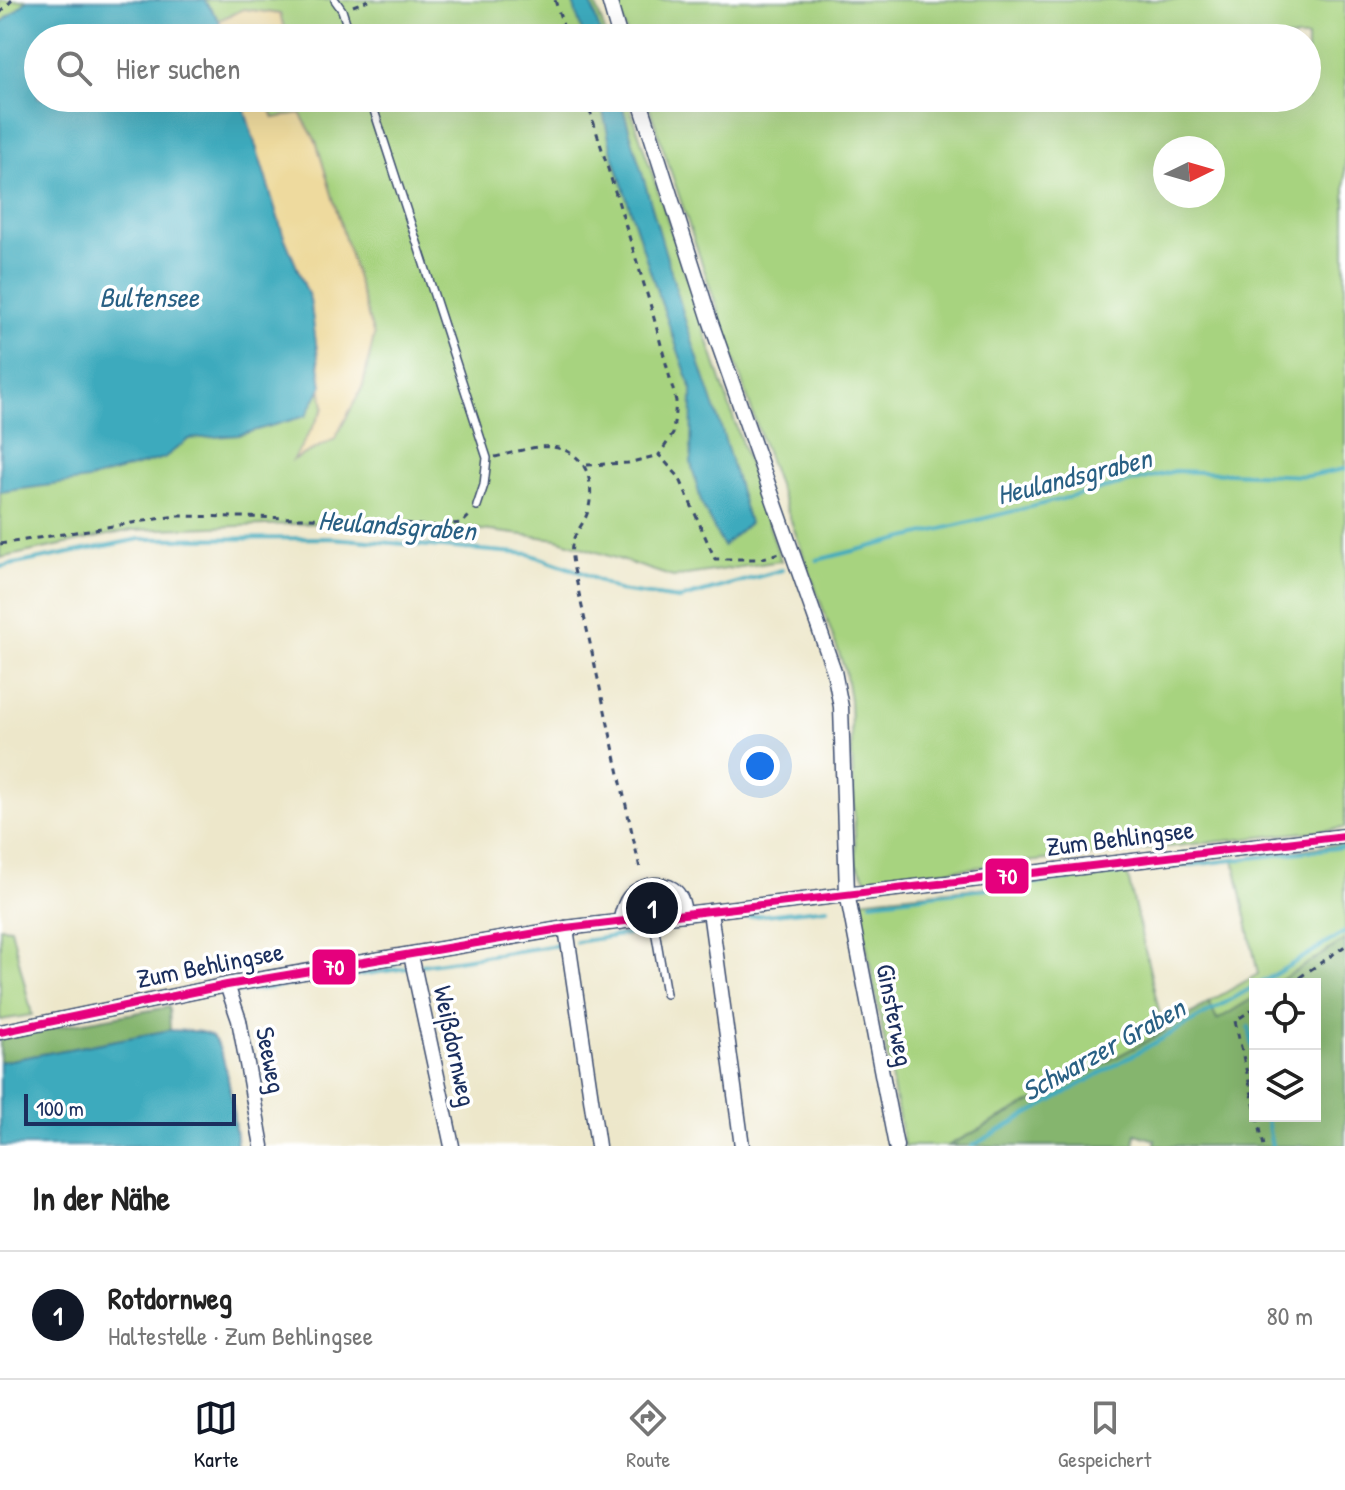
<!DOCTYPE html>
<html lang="de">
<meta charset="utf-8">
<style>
body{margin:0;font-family:"Patrick Hand",sans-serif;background:#f6f6f6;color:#222}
.controls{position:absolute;right:24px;bottom:24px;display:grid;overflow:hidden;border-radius:0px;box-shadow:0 8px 32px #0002}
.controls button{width:72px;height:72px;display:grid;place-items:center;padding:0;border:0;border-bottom:2px solid #e0e0e0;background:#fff;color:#222;font:40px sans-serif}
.compass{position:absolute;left:1153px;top:136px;width:72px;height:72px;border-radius:50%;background:#fff;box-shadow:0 8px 32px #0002;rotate:85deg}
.scale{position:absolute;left:24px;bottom:20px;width:212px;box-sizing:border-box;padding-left:8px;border:4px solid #1b2f5e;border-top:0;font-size:22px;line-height:28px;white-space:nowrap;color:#1b2f5e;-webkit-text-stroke:6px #fff;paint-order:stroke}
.you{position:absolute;left:760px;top:766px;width:28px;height:28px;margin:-20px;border:6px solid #fff;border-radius:50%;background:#1a73e8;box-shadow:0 0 0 12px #1a73e833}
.badge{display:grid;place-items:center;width:52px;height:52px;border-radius:50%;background:#111827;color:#fff;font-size:26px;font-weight:700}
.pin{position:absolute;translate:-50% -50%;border:4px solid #fff;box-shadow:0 2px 8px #0006}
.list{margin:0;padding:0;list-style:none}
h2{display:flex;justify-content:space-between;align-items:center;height:104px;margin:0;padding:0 32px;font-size:34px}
h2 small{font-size:26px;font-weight:400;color:#767676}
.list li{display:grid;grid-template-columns:52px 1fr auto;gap:24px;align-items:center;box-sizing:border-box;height:128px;padding:0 32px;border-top:2px solid #e0e0e0}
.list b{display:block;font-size:30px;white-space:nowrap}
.list p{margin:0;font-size:26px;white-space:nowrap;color:#767676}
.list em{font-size:26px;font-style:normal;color:#767676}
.icon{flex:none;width:44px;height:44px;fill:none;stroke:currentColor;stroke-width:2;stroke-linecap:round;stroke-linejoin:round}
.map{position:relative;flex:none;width:1345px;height:1146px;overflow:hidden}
.search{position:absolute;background:#fff;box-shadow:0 8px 32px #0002;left:24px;right:24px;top:24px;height:88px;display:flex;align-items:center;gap:20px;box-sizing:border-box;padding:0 28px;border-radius:44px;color:#767676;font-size:30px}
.sheet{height:232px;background:#fff}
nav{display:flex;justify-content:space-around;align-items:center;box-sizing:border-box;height:112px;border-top:2px solid #e0e0e0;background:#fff;font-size:22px;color:#767676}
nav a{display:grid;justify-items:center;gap:4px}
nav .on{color:#111827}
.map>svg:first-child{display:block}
.green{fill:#a7d37f;stroke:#61816e;stroke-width:2;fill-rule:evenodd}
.forest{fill:#85b56e;stroke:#507266;stroke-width:2}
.sand{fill:#eeda9e;stroke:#84847e;stroke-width:2}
.water{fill:#3eaabd;stroke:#2c6c8e;stroke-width:2}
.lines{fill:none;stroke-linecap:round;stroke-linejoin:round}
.stream{stroke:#3eaabd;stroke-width:4}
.service-casing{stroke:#3a4b6e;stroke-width:10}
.minor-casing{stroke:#3a4b6e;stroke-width:17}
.path{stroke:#3a4b6e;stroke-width:3;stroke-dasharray:6 6;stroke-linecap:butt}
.service{stroke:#fff;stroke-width:7}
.minor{stroke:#fff;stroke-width:14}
.bus-1-casing{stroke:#fff;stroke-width:14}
.bus-1{stroke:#e5007d;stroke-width:8}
.labels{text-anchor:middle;stroke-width:7;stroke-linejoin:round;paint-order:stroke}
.street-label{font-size:26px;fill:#1b2f5e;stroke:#fff}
.water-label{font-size:28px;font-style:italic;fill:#296084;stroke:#fff}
.line-badge{stroke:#fff;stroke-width:3}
.badge-label{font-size:22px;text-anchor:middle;font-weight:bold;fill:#fff}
</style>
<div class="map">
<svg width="1345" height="1146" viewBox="0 0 1345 1146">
<rect width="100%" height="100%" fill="#fff"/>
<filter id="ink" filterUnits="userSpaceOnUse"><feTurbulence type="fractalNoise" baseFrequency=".0125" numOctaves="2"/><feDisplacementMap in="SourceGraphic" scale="16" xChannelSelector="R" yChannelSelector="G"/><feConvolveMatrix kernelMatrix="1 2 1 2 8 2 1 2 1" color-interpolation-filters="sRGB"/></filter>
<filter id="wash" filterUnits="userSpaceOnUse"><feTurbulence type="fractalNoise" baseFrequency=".006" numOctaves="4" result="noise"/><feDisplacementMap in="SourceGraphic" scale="32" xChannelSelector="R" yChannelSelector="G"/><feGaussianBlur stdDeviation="1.8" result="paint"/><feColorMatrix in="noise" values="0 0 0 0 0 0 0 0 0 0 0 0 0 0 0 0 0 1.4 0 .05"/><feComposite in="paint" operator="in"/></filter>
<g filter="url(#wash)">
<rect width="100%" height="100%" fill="#ede7ca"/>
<g class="green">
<path d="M0,0h594l13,38h-569v60h589l154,463 -108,16 -116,-38 -83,-10 -49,2 -104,-8 -189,7 -132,28z"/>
<path d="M616,0h729v828l-478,51 -11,-15 -6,-164 -5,-30 -84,-232 -115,-340h661v-60h-679zM1165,148h48v48h-48z"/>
<path d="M1345,843v97l-70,44h-20v13l-38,24 -8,-19 49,-28 -24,-115z"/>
<path d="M1127,873l37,159 -216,114h-44l-46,-246z"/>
<path d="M0,927l11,1 21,87 -32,5z"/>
</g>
<g class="forest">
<path d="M1345,940v206h-190v-6l-19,-6 -2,12h-186l216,-114 45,-30 8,18 38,-23v119h60v-132h-40z"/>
<path d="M169,1007l1,23 -170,32v-25z"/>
</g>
<g class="sand">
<path d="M244,9l36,5 7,24h-63l-5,-18z"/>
<path d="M241,98h25l8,20 26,-5 16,28 58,195 -11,50 -28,53 -42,21 31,-52 -14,-109 -27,-65z"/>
</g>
<g class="water">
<path d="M28,0h176l15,20 5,18h-186v60h203l42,136 27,65 12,87 -16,30 -67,19 -50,4 -25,19 -76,22 -88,12v-468z"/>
<path d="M572,0h18l12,38h-18z"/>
<path d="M600,98h20l66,225 36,107 27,93 -26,23 -21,-41 -11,-42 1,-73 -42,-119 -38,-119z"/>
<path d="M170,1030c12,1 33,-1 42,7 17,16 22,85 25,109h-237v-84z"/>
</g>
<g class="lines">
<g class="stream">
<path d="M817,560l358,-89 133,5 37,-7"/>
<path d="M0,567l140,-28 191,-1 198,16 54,19 36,18 60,8 103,-29"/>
<path d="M871,902l474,-55"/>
<path d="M720,920l108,-12"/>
<path d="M663,929l39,-6"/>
<path d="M576,942l72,-11"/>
<path d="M422,965l136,-20"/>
<path d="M337,978l70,-10"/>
<path d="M1259,984l86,-52"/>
<path d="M240,992l64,-9"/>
<path d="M1249,1027l6,31"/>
<path d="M1266,1116l6,30"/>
<path d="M972,1146l283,-160"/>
</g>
</g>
</g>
<g filter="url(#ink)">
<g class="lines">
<defs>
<g id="service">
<path d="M335,0l7,10 9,28"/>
<path d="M370,98l117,360 -3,27 -7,21"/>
<path d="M653,918l13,76"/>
</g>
<g id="minor">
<path d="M609,0l11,38"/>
<path d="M639,98l71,222 124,351 7,36 6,186 49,253"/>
<path d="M710,911l32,235"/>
<path d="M620,922c2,-8 4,-18 9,-24 12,-15 40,-19 50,-2 4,5 4,12 5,18"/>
<path d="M566,928l32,218"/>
<path d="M411,955l41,191"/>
<path d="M227,985l12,35 23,126"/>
<path d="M0,1032l227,-47 339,-57 779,-92"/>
</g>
</defs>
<use href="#service" class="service-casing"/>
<use href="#minor" class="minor-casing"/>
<g class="path">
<path d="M555,0l12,38"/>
<path d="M353,6l15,-6"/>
<path d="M0,13l12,-13"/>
<path d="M586,98l65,209 25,94 -3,33 -14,21 20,22 36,82h45l20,-6"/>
<path d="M495,457c14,-3 28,-8 43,-10 41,-4 60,27 50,64 -3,12 -15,23 -16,34 -2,13 4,31 6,44l63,284"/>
<path d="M587,465l41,-2 31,-8"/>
<path d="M0,544l176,-28 190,3 64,7 32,-3 8,-8"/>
<path d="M1290,984l55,-38"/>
<path d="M1255,1008l-20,13 20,87"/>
<path d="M1257,1116l7,30"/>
</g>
<use href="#service" class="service"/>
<use href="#minor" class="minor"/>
<defs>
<path id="bus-1" d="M0,1032l227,-47 339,-57 779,-92"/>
</defs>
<use href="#bus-1" class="bus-1-casing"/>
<use href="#bus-1" class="bus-1"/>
</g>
</g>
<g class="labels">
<g class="street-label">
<text transform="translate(1120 838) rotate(-7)" y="9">Zum Behlingsee</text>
<text transform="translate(210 965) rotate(-11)" y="9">Zum Behlingsee</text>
<text transform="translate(895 1015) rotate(79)" y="9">Ginsterweg</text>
<text transform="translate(455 1046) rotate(78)" y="9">Weißdornweg</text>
<text transform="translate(271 1060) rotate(79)" y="9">Seeweg</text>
</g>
<g class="water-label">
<text x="149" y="307">Bultensee</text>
<text transform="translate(1074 476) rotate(-14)" y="10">Heulandsgraben</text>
<text transform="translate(397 525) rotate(4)" y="10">Heulandsgraben</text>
<text transform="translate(1103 1049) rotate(-29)" y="10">Schwarzer Graben</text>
</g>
</g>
<g class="line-badge">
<rect x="984" y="857" width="46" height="38" rx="8" fill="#e5007d"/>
<rect x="311" y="948" width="46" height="38" rx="8" fill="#e5007d"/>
</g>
<g class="badge-label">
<text x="1007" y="884">70</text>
<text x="334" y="975">70</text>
</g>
</svg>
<div class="controls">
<button><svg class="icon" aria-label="locate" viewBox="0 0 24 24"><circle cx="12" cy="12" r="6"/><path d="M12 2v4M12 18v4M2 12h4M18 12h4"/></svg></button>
<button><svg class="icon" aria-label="layers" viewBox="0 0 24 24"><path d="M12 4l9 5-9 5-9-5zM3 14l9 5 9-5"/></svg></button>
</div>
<svg class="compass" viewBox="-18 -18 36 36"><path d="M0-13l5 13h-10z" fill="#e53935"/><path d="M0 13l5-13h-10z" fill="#767676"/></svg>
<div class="scale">100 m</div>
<div class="you"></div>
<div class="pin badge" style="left:652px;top:908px">1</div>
<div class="search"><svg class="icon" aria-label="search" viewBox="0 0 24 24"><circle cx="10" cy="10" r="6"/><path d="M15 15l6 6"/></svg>Hier suchen</div>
</div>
<section class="sheet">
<h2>In der Nähe<small></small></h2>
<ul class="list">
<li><span class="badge">1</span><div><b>Rotdornweg</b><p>Haltestelle · Zum Behlingsee</p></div><em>80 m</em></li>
</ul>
</section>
<nav>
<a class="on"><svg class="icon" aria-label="map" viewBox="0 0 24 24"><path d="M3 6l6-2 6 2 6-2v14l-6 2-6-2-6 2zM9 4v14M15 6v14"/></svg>Karte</a>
<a><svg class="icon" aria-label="directions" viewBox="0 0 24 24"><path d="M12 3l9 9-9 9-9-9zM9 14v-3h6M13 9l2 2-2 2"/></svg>Route</a>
<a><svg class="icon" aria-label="saved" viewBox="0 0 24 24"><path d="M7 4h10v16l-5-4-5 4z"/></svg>Gespeichert</a>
</nav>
